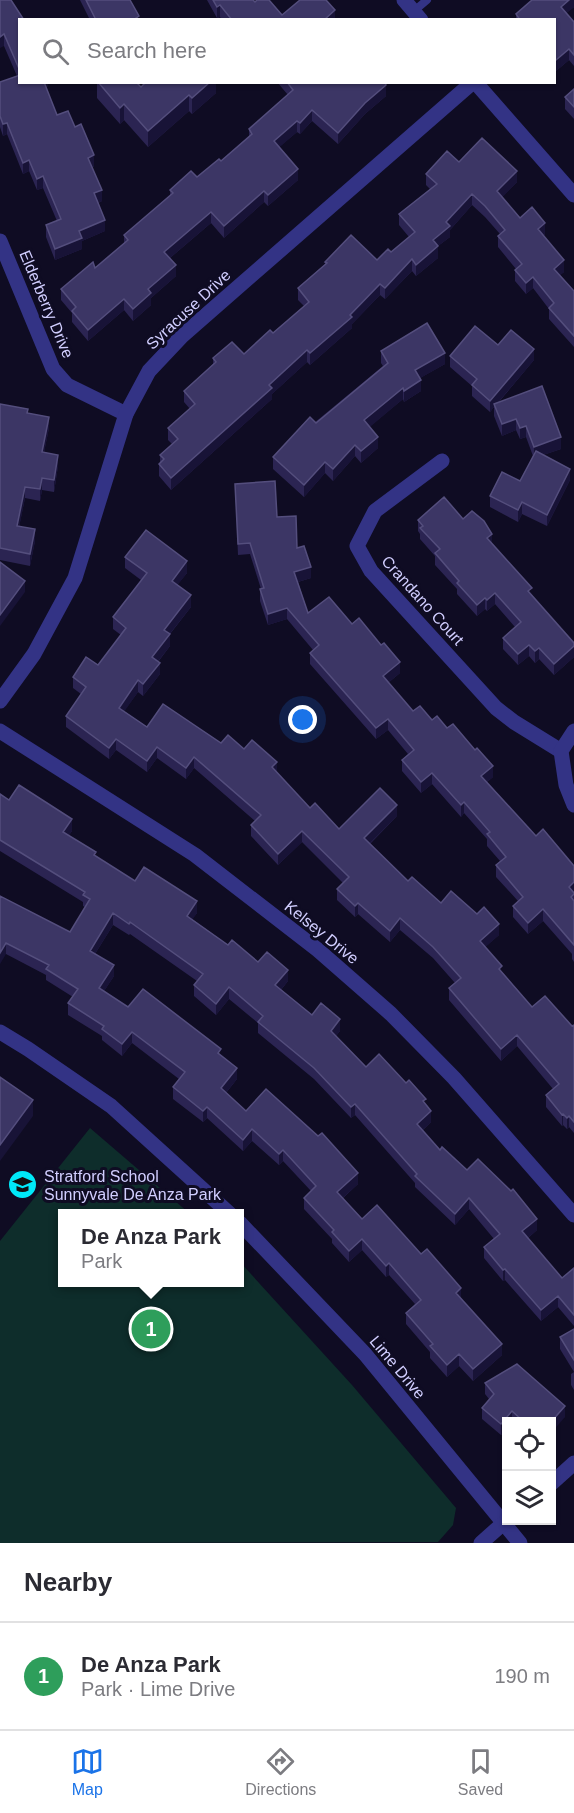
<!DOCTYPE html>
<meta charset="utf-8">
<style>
body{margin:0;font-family:Helvetica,sans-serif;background:#f7f7f7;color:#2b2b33}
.controls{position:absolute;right:18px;bottom:18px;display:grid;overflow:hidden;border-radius:0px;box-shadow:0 2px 4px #0004}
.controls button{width:54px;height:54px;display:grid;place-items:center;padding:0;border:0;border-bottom:2px solid #e1e1e2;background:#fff;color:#2b2b33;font:30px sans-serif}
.you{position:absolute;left:303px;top:720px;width:21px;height:21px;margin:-15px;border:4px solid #fff;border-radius:50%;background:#1a73e8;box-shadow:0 0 0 9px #1a73e833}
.badge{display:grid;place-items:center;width:39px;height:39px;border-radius:50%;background:#1a73e8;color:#fff;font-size:20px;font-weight:700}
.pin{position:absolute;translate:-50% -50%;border:3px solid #fff;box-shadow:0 2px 6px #0006}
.popup{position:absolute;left:58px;top:1209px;width:186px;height:78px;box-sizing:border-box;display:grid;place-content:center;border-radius:0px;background:#fff;filter:drop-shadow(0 2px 4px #0005);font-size:20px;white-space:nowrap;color:#7c7c81}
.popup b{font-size:22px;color:#2b2b33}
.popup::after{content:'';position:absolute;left:50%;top:100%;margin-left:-12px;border:12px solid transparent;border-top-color:#fff}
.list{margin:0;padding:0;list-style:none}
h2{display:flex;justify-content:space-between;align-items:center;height:78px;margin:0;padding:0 24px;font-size:26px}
h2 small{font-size:20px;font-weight:400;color:#7c7c81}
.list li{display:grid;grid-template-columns:39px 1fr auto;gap:18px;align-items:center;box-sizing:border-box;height:108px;padding:0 24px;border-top:2px solid #e1e1e2}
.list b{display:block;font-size:22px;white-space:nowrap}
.list p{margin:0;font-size:20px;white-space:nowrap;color:#7c7c81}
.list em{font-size:20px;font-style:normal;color:#7c7c81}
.icon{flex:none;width:33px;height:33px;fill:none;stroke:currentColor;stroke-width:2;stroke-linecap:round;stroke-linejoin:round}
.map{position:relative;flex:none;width:574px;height:1543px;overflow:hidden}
.search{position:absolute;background:#fff;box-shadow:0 2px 4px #0004;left:18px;right:18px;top:18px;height:66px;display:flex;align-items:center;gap:15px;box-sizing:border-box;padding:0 21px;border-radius:0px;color:#7c7c81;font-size:22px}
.sheet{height:186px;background:#fff}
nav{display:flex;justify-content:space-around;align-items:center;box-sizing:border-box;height:84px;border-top:2px solid #e1e1e2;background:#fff;font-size:16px;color:#7c7c81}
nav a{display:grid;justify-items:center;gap:3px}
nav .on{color:#1a73e8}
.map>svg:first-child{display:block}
.green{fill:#0e2d2b}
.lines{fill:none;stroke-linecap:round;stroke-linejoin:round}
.service{stroke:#333385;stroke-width:8}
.minor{stroke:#333385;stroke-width:15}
.wall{fill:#2b2452}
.shaded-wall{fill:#181337}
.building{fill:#3c3665;stroke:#544e7d;stroke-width:1.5}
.labels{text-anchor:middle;stroke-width:6;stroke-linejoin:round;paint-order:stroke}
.street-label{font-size:16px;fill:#d1ceff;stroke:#0f0c23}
.poi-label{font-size:16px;fill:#d1ceff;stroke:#0f0c23;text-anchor:start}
</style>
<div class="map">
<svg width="574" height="1543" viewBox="0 0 574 1543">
<rect width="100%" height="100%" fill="#0f0c23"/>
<path class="green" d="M90,1128l99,85 -126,1v68h177v-20l112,123 104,123 -3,17 -15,17 -438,1v-302z"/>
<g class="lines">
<path class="service" d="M414,11l13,-11"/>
<g class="minor">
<path d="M404,0l17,20"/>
<path d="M475,82l99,113"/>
<path d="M0,241l53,128 14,16 59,29"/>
<path d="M442,461l-67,50 -18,35 14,25 125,137 18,14 47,29"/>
<path d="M0,701l34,-47 41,-76 51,-164 23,-43 33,-35 291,-254"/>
<path d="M0,731l195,124 123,95 73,64 63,64 120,137"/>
<path d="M574,731l-13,20 5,34 8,20"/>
<path d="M0,1032l28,17 83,57 119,108"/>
<path d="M240,1223l125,131 155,189"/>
<path d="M552,1483l22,-20"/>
<path d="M481,1543l26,-23"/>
</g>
</g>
<g class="wall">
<path d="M0,0l20,20v62h28v4l-2,1 11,28 18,12 19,40h-2l10,34 -4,2 7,28 -23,10v8l-27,11 -9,-23v-12l11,-4 -14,-33 -6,2 -8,-19 -6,3 -16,-40 -4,2 -3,-9v-45l17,-6 -13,-30z"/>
<path d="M80,0h50l9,20h-49z"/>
<path d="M207,0h46l2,2 27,13 53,5h-113l-2,-3 -3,1z"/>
<path d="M574,0v7l-8,6 8,9v44l-5,-6 -13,11 -1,-1v-50h-39v-6z"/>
<path d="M97,82h39l5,5 75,-5v11l-24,21 -3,-3 -41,36 -24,-27 -4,4 -23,-26z"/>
<path d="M277,82h108l1,14 -21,18 -27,30 -26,-23 -12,13 -3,-2 -18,15 19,33 -30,26 -4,-4 -40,36 -13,-15 -41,35 6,18 -25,22v7l-18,16 -9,-11 -36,31 -16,-19v-9l-11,-13v-11l34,-21 29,-25v-8l46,-39v-6l27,-13 24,-16 28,-24v-8l39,-34z"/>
<path d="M574,89v30l-9,-10v-12z"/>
<path d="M459,162l58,20 -15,15 18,21 25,16 -2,2 21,36 -4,3 14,16v56l-25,-28v-10l-16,-21 -7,6 -11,-13v-11l1,-1 -18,-22v-11l2,-2 -15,-17 -13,-12 -22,25v7l-12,9v12l-22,18 -4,-5 -27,28 -5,-4 -28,29v4l-42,37 -3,-3 -35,32v5l-101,91 -12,-14v-12l1,-1v-8l12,-11 -4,-4v-12l22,-19 -6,-7v-11l29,-27v-6l31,-4 29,-21 31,-27 -6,-6v-12l27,-24v-2l52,-2 14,-8 18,-15 -10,-12v-11l31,-25 -4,-4v-11z"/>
<path d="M498,345l36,15 -36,43 63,46 -18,6 27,25 -23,46 -25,-12 -4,8 -28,-15v-11l30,-15 13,-25 -7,-19 -6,2 -4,-9 -14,6 -8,-20v-9l-4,5 -18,-16v-10l-22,-19v-11z"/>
<path d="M381,351l64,13 -25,14 1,13 -17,11 -1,-3 -34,28 9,21 -17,15 -6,-7 -22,25 -8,-8 -21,24 -31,-28v-12l110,-91 -2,-3z"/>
<path d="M0,404l28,9 21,15 -5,24 14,14 -4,26 -12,-2 -2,11 -15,-3 -6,29 16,14 -5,25 -30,-6z"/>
<path d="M235,484l42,33 20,31 14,30 -13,4 10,31 44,11 48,49 -12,10 25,28 19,9 15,8 46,49 -6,5 49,54 38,30v96l-2,-3v-5l-29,-33 -15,13 -15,-17v-11l5,-5 -22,-24v-12l4,-4 -13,-15v-7l-23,-26 -3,4 -29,-33 -11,9 -19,-22v-11l6,-6 -20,-24 -12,9 -66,-75v-11l3,-3 -26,-31 -19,6 -8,-24v-12h1l-11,-35 -12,1z"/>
<path d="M463,519l29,25 40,51 42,48v14l-20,18 -15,-16 -4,4 -6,-7 -11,9 -15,-16v-11l12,-11 -20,-23 -8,7 -2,-2 -8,7 -20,-22v-5l-22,-24v-9l-15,-17v-5l-2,-3v-11z"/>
<path d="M125,557l62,16 -10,12 14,22 -21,27v12l-12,16 2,12 -17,22 -5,-4 -14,19 23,16 97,22 33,24 33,35 29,21 58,-13 -27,28 38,37 33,22 58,32 -14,12 17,25 30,35 40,19 2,-1v108l-5,-6 -2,2 -4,-4 -1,1 -16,-19v-12l7,-6 -36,-43 -16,15 -52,-61v-12l6,-5 -22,-25 -33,-28 -10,12 -32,-28 -3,3 -18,-17v-11l6,-6 -41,-41 -24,23 -27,-29v-11l4,-4 -61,-53 -8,11 -29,-21 -10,14 -31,-22 -7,9 -43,-32v-11l15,-22 -8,-6v-11l25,-12 23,-30 -8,-6v-12l28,-37 -16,-12z"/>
<path d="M0,794l9,6 63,31 -3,4 27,22 39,24 62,32 -5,6 36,26 30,17 30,19 -7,9 31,25 28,16 -4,5 30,31 60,37 5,18 -8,8 17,20 27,20 70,60 -9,8 34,40 12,-10v58l-16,-19 -17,14 -36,-41 -2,1 -19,-23v-11l10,-8 -25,-30 -14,16 -40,-38v-4l-60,-68 -4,3 -37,-39 -56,-46v-10l-29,-24 -13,16 -22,-19v-11l3,-4 -67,-47 -1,1 -16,-10 -18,29 19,22 -10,15 24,16 93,49 16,23 -11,14 20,18 112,73 -15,14 19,21 99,79 41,57 -29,26 -14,-15 -12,11 -17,-19v-6l-24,-28v-11l9,-9 -26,-29 -3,2 -24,-27 -13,12 -17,-19v-4l-28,-30v-11l7,-7 -28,-30 -4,4 -27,-24 -9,10 -36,-33 -4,4 -30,-23v-12l6,-8 -47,-36 -10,13 -20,-16v-4l-34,-21v-12l5,-6 -27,-17v-5l-40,-21 -6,-58 70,36 15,-25 -2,-1v-4l-83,-51z"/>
<path d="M574,1329v43l-14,-23v-12z"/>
<path d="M574,1372v18l-3,-5v-11z"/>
<path d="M485,1383l80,34 -13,5h-45v7l-6,6 -19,-16v-11l7,-9 -4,-5z"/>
</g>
<g class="shaded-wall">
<path d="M569,0h5v7l-13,11v-11z"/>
<path d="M220,5v12l-3,1v-11z"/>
<path d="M335,10v10h-11z"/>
<path d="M4,34v12l-4,2v-11z"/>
<path d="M569,49v11l-13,11v-11z"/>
<path d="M42,82h6v4l-6,3z"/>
<path d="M210,82h6v11l-24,21v-16z"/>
<path d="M386,85v11l-21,18 -27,30v-11l27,-30z"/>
<path d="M189,95v16l-41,36v-16z"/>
<path d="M124,104v16l-4,4v-16z"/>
<path d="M312,110v11l-12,13v-11z"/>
<path d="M297,121v11l-23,20v-11z"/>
<path d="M7,123v11l-4,2v-12z"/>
<path d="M94,155v12l-6,2v-11z"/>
<path d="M29,160v11l-6,3v-11z"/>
<path d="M298,169v11l-30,26v-11z"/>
<path d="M517,171v11l-20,21v-12z"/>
<path d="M43,176v12l-6,2v-11z"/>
<path d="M102,190v11l-8,4v-12z"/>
<path d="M264,191v11l-40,36v-12z"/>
<path d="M472,194v11l-22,25v7l-12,9v12l-22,18v-11l17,-25 13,-18z"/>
<path d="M211,212v11l-47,40v-11z"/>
<path d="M105,220v11l-23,10v8l-27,11v-11l24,-18z"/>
<path d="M545,223v11l-7,6v-11z"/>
<path d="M412,259v12l-27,28v-11z"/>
<path d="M564,260v12l-10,8v-11z"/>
<path d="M176,265v11l-25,22v7l-18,16v-12l15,-20z"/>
<path d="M533,277v11l-7,6v-11z"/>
<path d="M380,284v11l-28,29v4l-42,37v-12z"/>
<path d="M124,299v11l-36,31v-11z"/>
<path d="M534,349v11l-39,46 -1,-2v3l-4,5v-11z"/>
<path d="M307,350v12l-35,32v5l-101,91v-12l98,-93z"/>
<path d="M445,353v11l-30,17v-11z"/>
<path d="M421,380v11l-17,11v-11z"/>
<path d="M403,388v11l-39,33v-12z"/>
<path d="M49,417v11l-7,35v-11z"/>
<path d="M516,419v11l-14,6v-12z"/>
<path d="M526,426v11l-6,2v-11z"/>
<path d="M378,437v11l-17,15v-12z"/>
<path d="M561,437v12l-27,9v-11z"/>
<path d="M355,445v11l-22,25v-12z"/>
<path d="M58,455v11l-4,26v-12z"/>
<path d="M325,462v11l-21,24v-12z"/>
<path d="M570,469v11l-23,46v-11z"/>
<path d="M42,478v12l-2,11v-12z"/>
<path d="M25,487v11l-8,40v-12z"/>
<path d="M522,502v12l-4,8v-12z"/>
<path d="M35,529v12l-5,25v-12z"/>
<path d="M492,534v11l-5,-7z"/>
<path d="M187,561v12l-15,19v-11z"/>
<path d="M311,567v11l-17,5v-11z"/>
<path d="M25,581v11l-25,34v-11z"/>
<path d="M495,593v11l-8,7v-11z"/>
<path d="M191,595v12l-27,34v-11z"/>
<path d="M485,598v11l-8,7v-11z"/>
<path d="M287,608v11l-19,6v-11z"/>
<path d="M170,634v12l-18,23v-12z"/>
<path d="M529,645v11l-11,9v-11z"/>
<path d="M574,646v11l-20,18v-11z"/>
<path d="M539,648v11l-4,4v-12z"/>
<path d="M400,662v11l-17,14v-11z"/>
<path d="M160,663v11l-17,22v-12z"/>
<path d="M138,680v12l-19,27v-11z"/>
<path d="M388,719v11l-12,9v-11z"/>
<path d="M116,739v11l-7,9v-11z"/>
<path d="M157,747v11l-10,14v-11z"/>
<path d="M194,757v11l-8,11v-11z"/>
<path d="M277,762v11l-5,-6z"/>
<path d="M493,766v11l-12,10v-11z"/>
<path d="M432,773v11l-11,9v-11z"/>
<path d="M464,802v11l-3,4v-12z"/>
<path d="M397,805v11l-33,33v-11z"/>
<path d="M72,819v12l-9,12v-11z"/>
<path d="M302,831v11l-24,23v-11z"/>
<path d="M574,882v11l-5,-6z"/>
<path d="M197,901v12l-10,14v-11z"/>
<path d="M358,903v11l-3,3v-11z"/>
<path d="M543,909v12l-15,13v-11z"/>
<path d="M113,913v12l-23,37v-11z"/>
<path d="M400,918v12l-10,12v-11z"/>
<path d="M499,924v11l-19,17v-11z"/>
<path d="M6,943v11l-6,10v-11z"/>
<path d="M114,965v11l-15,23v-11z"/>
<path d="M288,970v11l-13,16v-12z"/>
<path d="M229,987v12l-13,16v-11z"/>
<path d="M340,1019v12l-9,11v-11z"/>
<path d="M132,1032v11l-10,13v-12z"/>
<path d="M517,1035v11l-16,15v-12z"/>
<path d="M237,1068v11l-16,20v-11z"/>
<path d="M33,1100v16l-33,45v-16z"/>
<path d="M355,1104v11l-4,3v-11z"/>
<path d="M207,1107v11l-4,4v-11z"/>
<path d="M431,1111v11l-14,13v-11z"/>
<path d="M563,1114v11l-1,1v-11z"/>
<path d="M569,1116v11l-2,2v-11z"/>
<path d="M252,1129v12l-9,10v-11z"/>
<path d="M283,1150v11l-4,4v-11z"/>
<path d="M358,1173v11l-21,19v-11z"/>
<path d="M469,1198v11l-14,16v-11z"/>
<path d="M537,1219v11l-15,13v-12z"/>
<path d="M362,1239v11l-13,12v-11z"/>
<path d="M389,1263v12l-3,2v-11z"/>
<path d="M505,1269v11l-2,1v-11z"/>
<path d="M461,1288v11l-5,-6z"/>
<path d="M558,1296v11l-17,14v-11z"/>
<path d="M502,1344v11l-29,26v-12z"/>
<path d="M459,1354v12l-12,11v-12z"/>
<path d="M565,1406v11l-13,15v-10z"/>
<path d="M512,1411v11h-5v7l-6,6v-11z"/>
</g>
<g class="building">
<path d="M0,0h11l13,20h-4v51l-16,-37 -4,3z"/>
<path d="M86,0h44l9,16 -6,4h-37z"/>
<path d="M213,0h40l2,2 2,-2h12l13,15 18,-15h26l9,10 -11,10h-92l-12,-15 -3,2z"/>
<path d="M532,0h37l-8,7 13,15v33l-5,-6 -13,11 -1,-1v-39h-35l-4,-6z"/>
<path d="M20,75v7h24l13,33 11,-4 7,16 6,-3 13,31 -6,3 14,32 -8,3 11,27 -26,11 3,7 -27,11 -9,-24 15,-6 -18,-43 -6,3 -8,-19 -6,3 -16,-40 -4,1 -3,-8v-34z"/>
<path d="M98,82h38l5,5 5,-5h64l-18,16 -3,-3 -41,36 -24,-27 -4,4z"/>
<path d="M287,82h98l1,3 -21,18 -27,30 -26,-23 -12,13 -3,-2 -23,20 24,28 -30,26 -4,-4 -40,35 -13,-14 -47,40 12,13 -28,24 3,4 -18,16 -9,-10 -36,31 -16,-19 4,-4 -15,-18 32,-27 2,6 33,-28 -4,-5 49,-42 -3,-3 21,-19 6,6 22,-18 2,2 31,-27 -3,-5 44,-39z"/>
<path d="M574,89v18l-9,-10z"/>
<path d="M482,138l35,33 -20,20 23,27 12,-11 13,16 -7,6 26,31 -10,9 20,22v45l-25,-28 5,-5 -21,-26 -7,6 -11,-13 7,-6 -24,-28 7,-6 -20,-24 -13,-12 -26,28 4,4 -17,14 5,6 -22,19 -4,-6 -27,29 -5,-4 -30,31 2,2 -42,36 -3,-3 -38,35 3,3 -101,90 -12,-14 5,-5 -4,-4 18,-16 -10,-11 27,-24 -11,-13 32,-29 -3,-4 19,-16 12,12 26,-24 3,3 36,-31 -11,-14 29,-25 -2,-1 26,-27 26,25 11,-11 3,3 24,-20 -16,-18 38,-30 -11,-10 21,-23 12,11z"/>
<path d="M427,323l18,30 -30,17 6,10 -17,11 -1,-3 -39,32 14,17 -17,14 -6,-6 -22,24 -8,-7 -21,23 -31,-28 37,-40 6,6 72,-60 -7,-12z"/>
<path d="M475,326l23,19 13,-15 23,19 -44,52 -18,-16 5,-6 -27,-23z"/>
<path d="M542,386l19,51 -27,10 -8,-21 -6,2 -4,-9 -14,5 -8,-20z"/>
<path d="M0,404l28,5 -1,4 22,4 -7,35 16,3 -4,25 -12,-2 -2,11 -15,-2 -8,39 18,3 -5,25 -30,-6z"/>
<path d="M536,451l34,18 -23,46 -25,-13 -4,8 -28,-14 12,-24 18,9z"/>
<path d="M275,481l2,36 19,-1 1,32 7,-2 7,21 -17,5 14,41 21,-16 23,27 7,-6 22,27 3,-2 16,19 -17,14 30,35 7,-5 12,14 5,-4 10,12 6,-4 22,26 2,-2 16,18 -12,10 55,60 7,-7 31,37v16l-5,5 5,6v1l-3,3 3,4v44l-31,-36 -15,14 -15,-17 10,-9 -27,-32 10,-8 -19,-23 3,-2 -26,-30 -3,3 -29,-32 -11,9 -19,-22 12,-10 -26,-31 -12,9 -66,-75 9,-8 -32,-37 -19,6 -8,-25 4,-1 -14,-45 -12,1 -3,-60z"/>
<path d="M444,497l19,22 9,-8 12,10 8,13 -5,4 45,50 -4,3 46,52v3l-20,18 -15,-16 -4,3 -6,-6 -11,9 -15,-16 18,-16 -26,-29 -8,7 -2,-2 -8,7 -20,-22 2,-2 -24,-28 5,-4 -20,-21 3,-2 -5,-6z"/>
<path d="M146,530l41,31 -15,20 19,14 -27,35 6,4 -18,23 8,6 -17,21 -5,-4 -19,28 28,19 16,-23 58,39 7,-8 16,14 8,-9 25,22 -5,5 38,41 5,-5 24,26 41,-41 17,17 -33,33 44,43 4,-4 29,26 10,-12 26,23 7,-7 15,17 -19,17 22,25 -3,3 33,38 13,-11 27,30 2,-1v97l-5,-6 -2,2 -4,-4 -1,1 -16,-20 13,-11 -42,-49 -16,14 -52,-61 12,-10 -28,-31 -33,-29 -10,13 -32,-28 -3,3 -18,-17 12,-12 -47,-46 -24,23 -27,-29 10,-10 -67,-58 -8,11 -29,-21 -10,14 -31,-22 -7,9 -43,-32 20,-29 -13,-10 13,-20 12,8 28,-37 -13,-11 34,-44 -22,-16z"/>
<path d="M0,562l25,19 -25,34z"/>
<path d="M19,785l53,34 -9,13 33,20 -2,3 41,26 9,-14 53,34 -10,15 41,29 4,-5 26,22 9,-10 21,18 -13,15 37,30 9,-12 19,16 -9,12 35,36 13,-13 27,29 3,-3 17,19 -3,2 8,10 -14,13 23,26 2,-3 25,23 11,-11 33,32 2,-2 24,30 -15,12 40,47 12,-10v47l-16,-19 -17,14 -36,-41 -2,1 -19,-23 16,-13 -31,-36 -14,16 -40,-38 2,-2 -62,-70 -4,3 -37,-39 -56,-46 5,-6 -34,-29 -13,17 -22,-19 9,-11 -73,-52 -1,2 -16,-11 -23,38 24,14 -15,23 29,19 15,-18 78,60 -3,4 19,15 -16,20 25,23 20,-22 52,47 4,-3 36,40 -21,19 25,27 15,-14 44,49 6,-5 34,39 -5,5 46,51 -29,25 -14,-15 -12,11 -17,-19 3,-2 -27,-31 15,-13 -32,-37 -3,3 -24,-27 -13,12 -17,-19 2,-2 -30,-32 12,-12 -33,-36 -4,4 -27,-25 -9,11 -36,-33 -4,4 -30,-24 12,-15 -53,-40 -10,12 -20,-15 2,-3 -36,-23 10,-14 -32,-20 3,-4 -43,-22 -6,10v-57l70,36 20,-33 -7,-4 2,-3 -85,-52v-46l9,6z"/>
<path d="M0,1077l33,23 -33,45z"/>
<path d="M574,1329v31l-14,-23z"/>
<path d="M517,1364l48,42 -14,16h-27l-12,-11 -11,13 -19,-16 12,-14 -9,-11z"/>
</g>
<defs>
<symbol id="school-disc" viewBox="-11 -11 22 22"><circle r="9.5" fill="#00e9f9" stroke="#0f0c23"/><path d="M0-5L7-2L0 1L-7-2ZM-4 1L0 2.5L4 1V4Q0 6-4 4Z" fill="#111"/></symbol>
</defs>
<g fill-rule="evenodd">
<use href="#school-disc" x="6" y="1168" width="33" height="33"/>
</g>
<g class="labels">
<g class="street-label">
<text transform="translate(47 304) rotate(67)" y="6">Elderberry Drive</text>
<text transform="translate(188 309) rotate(-43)" y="6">Syracuse Drive</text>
<text transform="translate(423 600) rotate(48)" y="6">Crandano Court</text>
<text transform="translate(322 932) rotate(39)" y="6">Kelsey Drive</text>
<text transform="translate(398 1367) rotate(50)" y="6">Lime Drive</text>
</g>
<g class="poi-label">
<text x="44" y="1182">Stratford School<tspan x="44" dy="18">Sunnyvale De Anza Park</tspan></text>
</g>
</g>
</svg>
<div class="controls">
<button><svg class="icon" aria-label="locate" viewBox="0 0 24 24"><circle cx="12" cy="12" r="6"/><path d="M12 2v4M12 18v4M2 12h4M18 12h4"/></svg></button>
<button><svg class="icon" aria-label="layers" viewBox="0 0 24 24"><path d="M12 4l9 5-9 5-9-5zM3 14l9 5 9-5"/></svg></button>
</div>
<div class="you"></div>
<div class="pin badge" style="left:151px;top:1329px;background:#2e9e5b">1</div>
<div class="popup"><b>De Anza Park</b>Park</div>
<div class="search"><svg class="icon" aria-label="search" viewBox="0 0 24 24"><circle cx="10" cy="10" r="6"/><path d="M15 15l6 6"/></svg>Search here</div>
</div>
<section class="sheet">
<h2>Nearby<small></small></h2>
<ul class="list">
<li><span class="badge" style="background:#2e9e5b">1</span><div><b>De Anza Park</b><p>Park · Lime Drive</p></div><em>190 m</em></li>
</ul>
</section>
<nav>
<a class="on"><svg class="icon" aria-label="map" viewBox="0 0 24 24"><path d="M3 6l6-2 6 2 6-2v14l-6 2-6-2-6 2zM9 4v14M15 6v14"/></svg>Map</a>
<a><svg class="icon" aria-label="directions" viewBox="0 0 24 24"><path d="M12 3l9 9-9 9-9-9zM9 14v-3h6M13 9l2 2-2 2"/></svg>Directions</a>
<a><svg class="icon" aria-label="saved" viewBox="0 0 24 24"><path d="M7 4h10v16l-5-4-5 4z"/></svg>Saved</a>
</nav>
